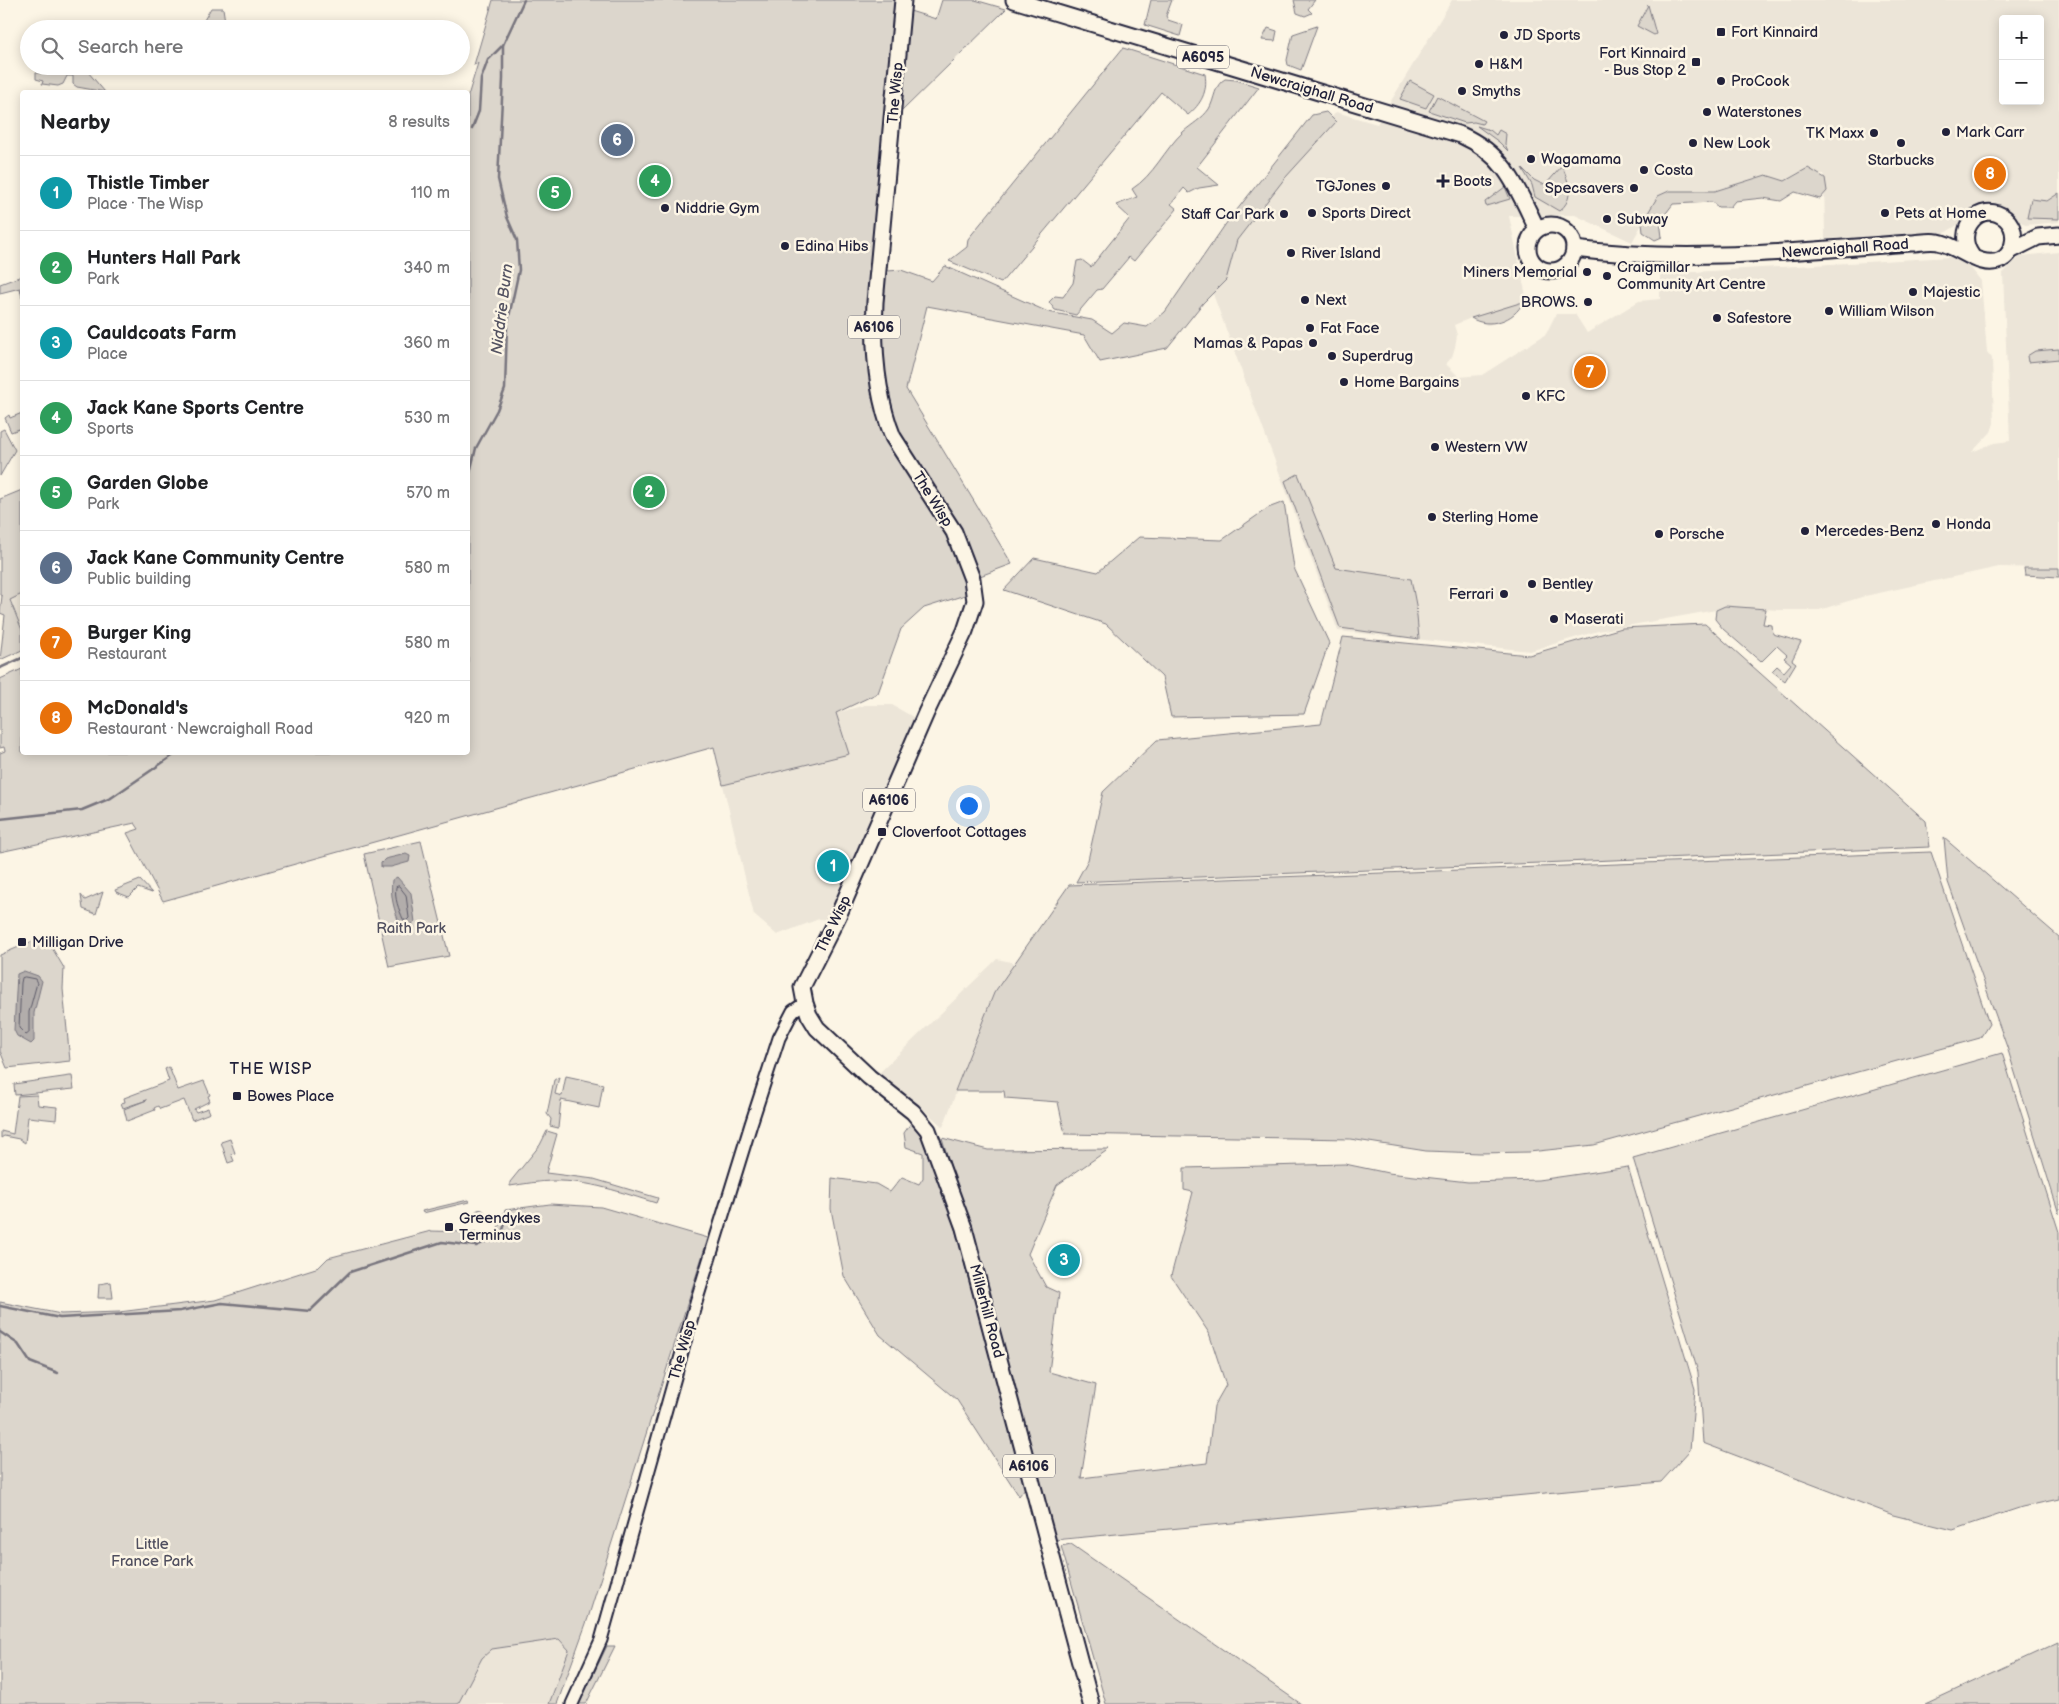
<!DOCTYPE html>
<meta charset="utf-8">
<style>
body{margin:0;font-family:"Balsamiq Sans",sans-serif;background:#f6f6f6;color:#202124}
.controls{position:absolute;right:15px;top:15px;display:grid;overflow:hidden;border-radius:5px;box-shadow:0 2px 12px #0003}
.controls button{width:45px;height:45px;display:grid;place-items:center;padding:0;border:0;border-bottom:1px solid #e0e0e0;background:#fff;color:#202124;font:25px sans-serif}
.you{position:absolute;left:968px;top:805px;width:18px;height:18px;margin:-12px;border:4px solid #fff;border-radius:50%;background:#1a73e8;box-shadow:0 0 0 8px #1a73e833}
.badge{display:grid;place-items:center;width:32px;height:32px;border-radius:50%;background:#22223b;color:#fff;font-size:16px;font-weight:700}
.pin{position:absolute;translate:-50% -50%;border:2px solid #fff;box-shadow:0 1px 5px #0006}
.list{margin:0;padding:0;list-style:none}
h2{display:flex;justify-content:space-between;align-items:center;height:65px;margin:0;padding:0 20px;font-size:21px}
h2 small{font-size:16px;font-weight:400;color:#757577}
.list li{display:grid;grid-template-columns:32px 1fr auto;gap:15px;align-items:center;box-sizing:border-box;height:75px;padding:0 20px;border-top:1px solid #e0e0e0}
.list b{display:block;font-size:19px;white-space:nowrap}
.list p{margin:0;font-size:16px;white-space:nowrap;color:#757577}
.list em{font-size:16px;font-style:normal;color:#757577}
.icon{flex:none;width:28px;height:28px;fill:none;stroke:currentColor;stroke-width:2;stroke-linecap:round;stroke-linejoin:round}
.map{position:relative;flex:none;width:2059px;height:1704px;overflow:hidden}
.search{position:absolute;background:#fff;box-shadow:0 2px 12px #0003;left:20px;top:20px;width:450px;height:55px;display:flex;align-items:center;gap:12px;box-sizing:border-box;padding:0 18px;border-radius:28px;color:#757577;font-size:19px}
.panel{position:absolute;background:#fff;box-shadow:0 2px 12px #0003;left:20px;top:90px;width:450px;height:665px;border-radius:5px}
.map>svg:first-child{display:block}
.built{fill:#ece5d8;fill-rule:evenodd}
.green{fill:#dcd6cc;stroke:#7f7c84}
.water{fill:#b2adab;stroke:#78757e}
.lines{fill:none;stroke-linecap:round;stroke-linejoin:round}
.shore{stroke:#5c5a68;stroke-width:1}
.stream{stroke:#78757e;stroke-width:2.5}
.tertiary-casing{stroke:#22223b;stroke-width:15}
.primary-casing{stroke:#22223b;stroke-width:19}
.tertiary{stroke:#fcf5e5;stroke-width:11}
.primary{stroke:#fcf5e5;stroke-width:15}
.poi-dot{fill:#22223b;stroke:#fcf5e5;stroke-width:2}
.labels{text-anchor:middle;stroke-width:5;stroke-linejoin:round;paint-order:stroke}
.shield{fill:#fcf5e5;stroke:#63616e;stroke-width:1}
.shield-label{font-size:14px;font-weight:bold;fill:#22223b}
.poi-label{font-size:15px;fill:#22223b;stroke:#fcf5e5;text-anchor:start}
.street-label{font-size:15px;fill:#22223b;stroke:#fcf5e5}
.park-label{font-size:15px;fill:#504f5f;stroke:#fcf5e5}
.water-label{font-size:16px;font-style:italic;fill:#545362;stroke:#fcf5e5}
.neighbourhood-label{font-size:16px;letter-spacing:1px;fill:#22223b;stroke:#fcf5e5}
</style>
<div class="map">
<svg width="2059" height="1704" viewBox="0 0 2059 1704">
<rect width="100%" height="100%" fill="#fcf5e5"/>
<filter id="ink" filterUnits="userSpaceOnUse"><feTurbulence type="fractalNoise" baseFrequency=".02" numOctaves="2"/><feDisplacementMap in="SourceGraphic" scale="10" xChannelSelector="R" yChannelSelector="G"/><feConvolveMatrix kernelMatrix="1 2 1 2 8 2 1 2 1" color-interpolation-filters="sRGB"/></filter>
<g filter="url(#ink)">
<g class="built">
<path d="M1452,0h607v222l-34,3 -31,-23 -51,32 -118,5 -1,-65 -26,-1 -13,8 -20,-6 -50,16h-46l-11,5 -26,46 -57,-27 -66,1 17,80 -5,11 -21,15 -13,3 -16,-7 -17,7 3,10 -2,12 -3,10 -6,7 13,13 23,-2 64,-41 10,-20h19l12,19 52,-32 21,-2v-25l290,-17 17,6 14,18 6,71 5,6 2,65 -3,9 -19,20 22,-9 16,-2 -7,-168 18,-17 38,-4v316l-60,-1 -134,29 -46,14h-41l-53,-4 -9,4 -118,21 -68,20 -192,-20 -128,-345 17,-35 109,-139 41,12zM2003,19h37v82h-37z"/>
<path d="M22,594v36l-12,-31z"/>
<path d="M865,705h27l28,16 -91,199 -10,-1 -42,16 -23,-20 -31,-130 125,-31 -12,-41z"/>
<path d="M997,959l14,3 3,3 -20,28 -51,134 -30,-27 -36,-25z"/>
<path d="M559,1639l10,11 -20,54h-91l24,-46 10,-9z"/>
</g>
<g class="green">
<path d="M493,0h404l-23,272 27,-2 31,11 13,-15 103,46 44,8 20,13 12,-10 23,4 18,-15 60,-87 87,-110 14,-3 10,10 -51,56 -48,62 -11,40 -23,23 -36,45 -67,14 -16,-27 -157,-29 -21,83 106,175 -40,15 -7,16 -41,13 -23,21 -23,64 -42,20 13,41 -126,31 -9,-38 -551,154 -36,-68 12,-4 -4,-6 -135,29v-99l5,-2 -1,-4 -4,1v-69l22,-10v83h446v-656l10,-33 -4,2z"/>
<path d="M942,0h33l31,9 -105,103 9,-101 26,8z"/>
<path d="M1151,0h21l-6,16 2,4 15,5 -3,11 -35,-11z"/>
<path d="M1294,0h21l-7,9 4,4 -7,3 -8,-3z"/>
<path d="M1648,5l8,29 -2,1 -17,-9z"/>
<path d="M211,8h12l3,21h-27z"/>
<path d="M1317,26l-16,44 -13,-5 -1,-5 6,-26z"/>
<path d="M1268,28l9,3 -2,10 -13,-1z"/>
<path d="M1123,48l82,26c3,18 -4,30 -17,41l-27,-23 -160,191 -52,-22 18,-14 1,-8z"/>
<path d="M78,71l10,1 17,20 -28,-5 -4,-3v-8h-6l-4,8 -5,2 -16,-2 1,-3 -7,-2v-6z"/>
<path d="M1225,79l11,1 23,7 -62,80 22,18 -20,3 -10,5 -5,-5 -13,16 6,5 -43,52 -5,-4 -27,32 -5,1 -21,25 -21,-5 -6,-8 6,-6 8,1 10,-14 4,-22 5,-1 9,7 39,-49 -14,-13 21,-8 -5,-8c22,-14 32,-39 51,-57 9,-8 19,-13 26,-23 6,-10 5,-24 16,-30z"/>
<path d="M1410,81l24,13 -8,14 -26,-9z"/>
<path d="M1437,96l47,25 -2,3 -8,-2 -9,1 -36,-12z"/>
<path d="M1477,126l13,4 6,5 3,-5 7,4 -1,10 3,7 -9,-9z"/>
<path d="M1562,166c7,16 13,33 -3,45l-24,-14 -3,-12 -10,-17 12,12 8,4 5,-1z"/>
<path d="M1808,168l17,10 2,13 -7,8 -25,-7 -14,9 -18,-3 -28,3 -5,6h-12l-6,-5 -39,2 -13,17 2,16 -7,3 -12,-8 -1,-9 16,-27 11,-5h46l51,-16 19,6z"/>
<path d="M1505,187l5,12 -24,7 -1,-4z"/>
<path d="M2059,193v26l-32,-1 4,-19 16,2z"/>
<path d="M22,276v22l-2,-10 -20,5v-9z"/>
<path d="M1523,302c-8,19 -35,27 -52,16z"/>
<path d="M2059,349v10l-31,3 -1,-6 8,-5z"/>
<path d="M22,413v15l-11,4 -6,-14 4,-3 1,3z"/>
<path d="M4,429l11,21 -15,26v-45z"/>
<path d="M1298,474l38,94 75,11 5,26 3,34 -79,-11 -55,-147z"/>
<path d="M22,490v104l-12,6 12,30v20l-22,10 5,-45 -5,-2 2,-17 -2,-1v-96z"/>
<path d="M1284,502l10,66 35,75 -25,71 -133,3 -9,-40 -56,-53 -102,-34 30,-32 64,14 41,-35 83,3 46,-32z"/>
<path d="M2024,568h35v9l-34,-2z"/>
<path d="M1725,606l41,3 -3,15 9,1 1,9 28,8 -9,18 4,3 -11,18 -13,-10 5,-5 7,6 7,-8 -7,-6 3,-3 -10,-9 -16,16 -38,-33 -8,-10 1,-9z"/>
<path d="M1705,624l221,197 4,26 -854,35 12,-22 15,-68 54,-52 164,-16 22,-87 186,18 93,-27z"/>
<path d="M1944,838l115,99v277l-52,-167 -59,-165z"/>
<path d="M421,841l28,115 -60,11 -25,-113z"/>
<path d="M1931,852l58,172 -9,14 -386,107 -65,7 -49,1 -54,-2 -76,-12 -285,-5 -7,-32 -53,-4 -1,-7h-49l39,-98 75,-108z"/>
<path d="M140,880l12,13 -14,-5 -9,9 -13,-5 -1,-2z"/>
<path d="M103,892l-7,22 -13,-5 -2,-14 4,5z"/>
<path d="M40,938l8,3 16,27 -1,21 7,72 -63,7 -7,-17v-96z"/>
<path d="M2002,1053l57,179v267l-37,8 -69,23 -60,-15 -190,-72 -5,-71 -65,-214z"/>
<path d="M169,1067l9,23 26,-9 6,14 -2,1 2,5 -16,8 2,3 12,-4 2,5 -18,7 -8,-20 -24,9 -2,-3 -4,2 1,2 -28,11 -3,-12 23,-9 -24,8 -2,-5 4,-1 -1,-4 45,-17 -4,-12z"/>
<path d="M70,1076h2l2,13 -59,6 -1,-11z"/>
<path d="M566,1076l37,8 -4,24 -38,-8 -3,28 -8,-2 1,-7 -4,-5 7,-34 5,-3 -4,17 7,2z"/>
<path d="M37,1095l1,10 19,2 -1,13 -28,-3 -3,26 -6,-4 -15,-3 -3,2v-7l12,3 5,-38z"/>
<path d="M911,1123l15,19 30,90 69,256 -6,8 -62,-96 -77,-65 -36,-59 -13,-67 1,-31 44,6 14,8 12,-15 17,7 4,-6v-25l-17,-6 -2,-14z"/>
<path d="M547,1131l10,3 -11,39 48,6 64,19 -2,5c-33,-10 -68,-23 -103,-22 -14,0 -29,3 -43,5v-4l30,-37z"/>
<path d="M942,1138l46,12 121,-1 -52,36 -29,69 18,33 13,6 -10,79 47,13 -15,93 126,-15 7,-57 12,-21 -17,-52 -38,-57 22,-84 -9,-2v-22l161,-4 43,9 80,9 70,-2 90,-13 67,222 -5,61 -29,32 -607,58 -85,-312z"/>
<path d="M230,1139l5,14 -4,1 3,7 -6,2 -7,-21z"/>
<path d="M468,1200l1,2 -46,11 -1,-2z"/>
<path d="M550,1204l51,3 107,31 -120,380 -31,86h-8l20,-54 -10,-11 -67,10 -10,9 -24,46h-458v-402l61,12 58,-2 96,-12 104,-33 9,-9 103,-27 65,2 9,-23z"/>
<circle cx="480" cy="1215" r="5.5"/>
<path d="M111,1282l2,16h-15l1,-14z"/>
<path d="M1071,1544l230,160h-195l-45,-158z"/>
<path d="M2059,1642v62h-134z"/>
<path d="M607,1646h8l-29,58h-7z"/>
</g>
<g class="water">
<path d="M406,854l4,2 -1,6 -18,5h-10v-4l4,-4z"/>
<path d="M397,877l14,16 4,29 -7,4 -8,-1c-6,-16 -10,-28 -8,-45z"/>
<path d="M24,971l14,5 4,5 -8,32v28l-3,3 -14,-8 -3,-6 3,-56z"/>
</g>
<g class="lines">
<g class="shore">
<path d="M399,886l7,9 3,23 -3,3 -3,-2c-4,-10 -9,-20 -7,-32z"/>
<path d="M25,977l10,2 2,4 -8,29v21l-3,2 -7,-7 2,-45 1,-5z"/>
</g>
<g class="stream">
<path d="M472,129l7,-18 2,-32 7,-19 15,-15 21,-45"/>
<path d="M468,481l8,-33 21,-38 8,-21 2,-63 12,-56 -2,-30 -10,-23 -9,-38 5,-100v-34"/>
<path d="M0,668l22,-10"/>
<path d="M0,819l82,-9 29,-12 67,-46"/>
<path d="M0,1306l60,12 120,-7 42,-8 88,8 40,-39 92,-30 34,4 25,-11 8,-22"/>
<path d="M0,1332l18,12 12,18 28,11"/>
</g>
<defs>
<path id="tertiary" d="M572,1704l29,-64 96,-341 54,-175 28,-86 14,-27 12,-8"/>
<g id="primary">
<path d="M903,0l-28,302c-2,44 1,93 18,135l61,95 18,47 3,22 -10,30 -39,82 -88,203 -36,71 3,16 4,12 8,13 52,49 44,35 15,18 36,98 127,476"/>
<path d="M1014,0l447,135c45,20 56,53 76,94"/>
<circle cx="1551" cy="248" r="23"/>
<path d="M1574,249c112,14 225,2 337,-6 8,0 18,-3 27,-1 20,3 42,28 63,18 15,-8 17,-31 4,-42 -25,-19 -52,13 -33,38"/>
<path d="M2010,251l28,-14 21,-2"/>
</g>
</defs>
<use href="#tertiary" class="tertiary-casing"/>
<use href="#primary" class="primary-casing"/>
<use href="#tertiary" class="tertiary"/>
<use href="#primary" class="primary"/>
</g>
</g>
<g class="poi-dot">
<rect x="1716" y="27" width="10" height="10" rx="2.5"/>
<circle cx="1504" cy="35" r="5"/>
<rect x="1691" y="57" width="10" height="10" rx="2.5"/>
<circle cx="1479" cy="64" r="5"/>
<circle cx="1721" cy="81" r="5"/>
<circle cx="1462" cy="91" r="5"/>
<circle cx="1707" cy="112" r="5"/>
<circle cx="1946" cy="132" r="5"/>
<circle cx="1874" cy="133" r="5"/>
<circle cx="1693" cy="143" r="5"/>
<circle cx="1901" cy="143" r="5"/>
<circle cx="1531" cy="159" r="5"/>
<circle cx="1644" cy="170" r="5"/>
<path d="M1440.5 173.5h5v5h5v5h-5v5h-5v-5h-5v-5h5z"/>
<circle cx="1386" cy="186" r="5"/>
<circle cx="1634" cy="188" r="5"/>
<circle cx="665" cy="208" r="5"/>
<circle cx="1312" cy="213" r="5"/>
<circle cx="1885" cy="213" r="5"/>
<circle cx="1284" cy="214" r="5"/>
<circle cx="1607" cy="219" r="5"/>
<circle cx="785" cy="246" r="5"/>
<circle cx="1291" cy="253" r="5"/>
<circle cx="1587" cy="272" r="5"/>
<circle cx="1607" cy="276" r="5"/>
<circle cx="1913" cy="292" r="5"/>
<circle cx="1305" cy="300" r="5"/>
<circle cx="1588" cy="302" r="5"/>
<circle cx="1829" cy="311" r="5"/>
<circle cx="1717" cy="318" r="5"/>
<circle cx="1310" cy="328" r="5"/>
<circle cx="1313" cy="343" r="5"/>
<circle cx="1332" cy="356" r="5"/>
<circle cx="1344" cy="382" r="5"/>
<circle cx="1526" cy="396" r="5"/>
<circle cx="1435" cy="447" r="5"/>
<circle cx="1432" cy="517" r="5"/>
<circle cx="1936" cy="524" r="5"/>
<circle cx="1805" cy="531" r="5"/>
<circle cx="1659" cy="534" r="5"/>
<circle cx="1532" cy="584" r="5"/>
<circle cx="1504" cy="594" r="5"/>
<circle cx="1554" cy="619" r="5"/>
<rect x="877" y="827" width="10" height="10" rx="2.5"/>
<rect x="17" y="937" width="10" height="10" rx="2.5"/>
<rect x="232" y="1091" width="10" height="10" rx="2.5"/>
<rect x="444" y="1222" width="10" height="10" rx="2.5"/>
</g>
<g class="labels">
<g class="shield">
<rect x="1177" y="45.5" width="52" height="23" rx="4"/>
<rect x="848" y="315.5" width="52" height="23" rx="4"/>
<rect x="863" y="788.5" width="52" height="23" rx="4"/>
<rect x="1003" y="1454.5" width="52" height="23" rx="4"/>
</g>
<g class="shield-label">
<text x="1203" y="62">A6095</text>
<text x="874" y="332">A6106</text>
<text x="889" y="805">A6106</text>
<text x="1029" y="1471">A6106</text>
</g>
<g class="poi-label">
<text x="1731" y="37">Fort Kinnaird</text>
<text x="1514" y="40">JD Sports</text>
<text x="1686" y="58" text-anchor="end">Fort Kinnaird<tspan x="1686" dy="17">- Bus Stop 2</tspan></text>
<text x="1489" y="69">H&amp;M</text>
<text x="1731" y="86">ProCook</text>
<text x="1472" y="96">Smyths</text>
<text x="1717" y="117">Waterstones</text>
<text x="1956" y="137">Mark Carr</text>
<text x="1864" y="138" text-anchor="end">TK Maxx</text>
<text x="1703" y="148">New Look</text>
<text x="1541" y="164">Wagamama</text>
<text x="1901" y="165" text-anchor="middle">Starbucks</text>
<text x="1654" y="175">Costa</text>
<text x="1453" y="186">Boots</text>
<text x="1376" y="191" text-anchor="end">TGJones</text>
<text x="1624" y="193" text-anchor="end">Specsavers</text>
<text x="675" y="213">Niddrie Gym</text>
<text x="1322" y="218">Sports Direct</text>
<text x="1895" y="218">Pets at Home</text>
<text x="1274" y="219" text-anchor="end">Staff Car Park</text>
<text x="1617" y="224">Subway</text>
<text x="795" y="251">Edina Hibs</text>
<text x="1301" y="258">River Island</text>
<text x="1617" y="272">Craigmillar<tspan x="1617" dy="17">Community Art Centre</tspan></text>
<text x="1577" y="277" text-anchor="end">Miners Memorial</text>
<text x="1923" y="297">Majestic</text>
<text x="1315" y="305">Next</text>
<text x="1578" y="307" text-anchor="end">BROWS.</text>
<text x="1839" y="316">William Wilson</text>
<text x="1727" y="323">Safestore</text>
<text x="1320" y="333">Fat Face</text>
<text x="1303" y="348" text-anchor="end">Mamas &amp; Papas</text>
<text x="1342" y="361">Superdrug</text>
<text x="1354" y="387">Home Bargains</text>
<text x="1536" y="401">KFC</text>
<text x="1445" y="452">Western VW</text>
<text x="1442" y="522">Sterling Home</text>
<text x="1946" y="529">Honda</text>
<text x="1815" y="536">Mercedes-Benz</text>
<text x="1669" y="539">Porsche</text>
<text x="1542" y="589">Bentley</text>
<text x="1494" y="599" text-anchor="end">Ferrari</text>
<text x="1564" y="624">Maserati</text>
<text x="892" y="837">Cloverfoot Cottages</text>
<text x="32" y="947">Milligan Drive</text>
<text x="247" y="1101">Bowes Place</text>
<text x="459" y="1223">Greendykes<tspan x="459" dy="17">Terminus</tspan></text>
</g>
<g class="street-label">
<text transform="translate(1312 90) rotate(17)" y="5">Newcraighall Road</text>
<text transform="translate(895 93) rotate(-85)" y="5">The Wisp</text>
<text transform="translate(1845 248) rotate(-4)" y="5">Newcraighall Road</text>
<text transform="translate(933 499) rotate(58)" y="5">The Wisp</text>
<text transform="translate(833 924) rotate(-64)" y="5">The Wisp</text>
<text transform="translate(987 1311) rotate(75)" y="5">Millerhill Road</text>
<text transform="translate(682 1350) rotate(-74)" y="5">The Wisp</text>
</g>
<g class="park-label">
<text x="411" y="933">Raith Park</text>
<text x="152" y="1549">Little<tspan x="152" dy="17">France Park</tspan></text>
</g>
<g class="water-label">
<text transform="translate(501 309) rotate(-83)" y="6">Niddrie Burn</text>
</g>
<g class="neighbourhood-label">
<text x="271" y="1074">THE WISP</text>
</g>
</g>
</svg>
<div class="controls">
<button>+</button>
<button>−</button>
</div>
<div class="you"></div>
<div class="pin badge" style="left:833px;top:866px;background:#0f9aa8">1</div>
<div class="pin badge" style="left:649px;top:492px;background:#2e9e5b">2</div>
<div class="pin badge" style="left:1064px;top:1260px;background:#0f9aa8">3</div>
<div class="pin badge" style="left:655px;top:181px;background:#2e9e5b">4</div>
<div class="pin badge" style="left:555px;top:193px;background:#2e9e5b">5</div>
<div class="pin badge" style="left:617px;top:140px;background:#5c6f8a">6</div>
<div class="pin badge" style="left:1590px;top:372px;background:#e8710a">7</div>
<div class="pin badge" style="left:1990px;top:174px;background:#e8710a">8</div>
<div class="search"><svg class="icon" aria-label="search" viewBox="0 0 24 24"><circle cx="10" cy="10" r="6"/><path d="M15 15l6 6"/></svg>Search here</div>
<section class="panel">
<h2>Nearby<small>8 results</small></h2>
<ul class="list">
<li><span class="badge" style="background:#0f9aa8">1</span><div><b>Thistle Timber</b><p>Place · The Wisp</p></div><em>110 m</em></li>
<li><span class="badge" style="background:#2e9e5b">2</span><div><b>Hunters Hall Park</b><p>Park</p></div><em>340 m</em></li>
<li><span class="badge" style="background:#0f9aa8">3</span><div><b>Cauldcoats Farm</b><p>Place</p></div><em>360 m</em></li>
<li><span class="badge" style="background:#2e9e5b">4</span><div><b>Jack Kane Sports Centre</b><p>Sports</p></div><em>530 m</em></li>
<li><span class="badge" style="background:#2e9e5b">5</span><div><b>Garden Globe</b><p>Park</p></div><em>570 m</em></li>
<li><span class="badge" style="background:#5c6f8a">6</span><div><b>Jack Kane Community Centre</b><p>Public building</p></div><em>580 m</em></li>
<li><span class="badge" style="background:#e8710a">7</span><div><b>Burger King</b><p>Restaurant</p></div><em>580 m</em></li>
<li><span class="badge" style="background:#e8710a">8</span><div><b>McDonald's</b><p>Restaurant · Newcraighall Road</p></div><em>920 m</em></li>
</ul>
</section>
</div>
